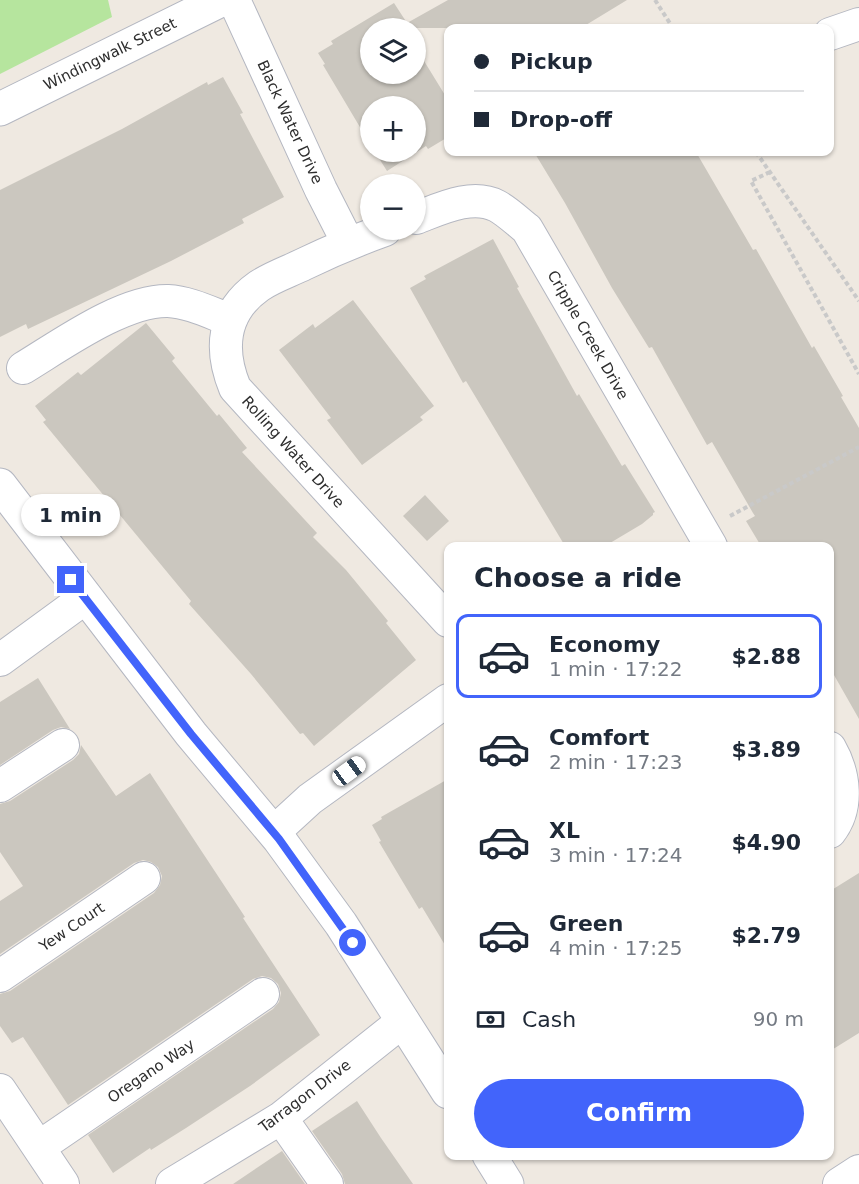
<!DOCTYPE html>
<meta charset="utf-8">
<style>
:root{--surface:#fff;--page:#f2f2f3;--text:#1f2937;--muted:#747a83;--line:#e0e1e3;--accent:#4264fb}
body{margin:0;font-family:"DejaVu Sans",sans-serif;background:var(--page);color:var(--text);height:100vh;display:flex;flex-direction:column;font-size:22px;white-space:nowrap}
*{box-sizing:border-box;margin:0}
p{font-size:20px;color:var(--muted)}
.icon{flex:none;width:33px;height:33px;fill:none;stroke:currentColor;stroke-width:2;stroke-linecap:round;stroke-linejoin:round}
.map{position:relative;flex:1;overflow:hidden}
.panel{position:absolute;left:444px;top:542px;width:390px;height:618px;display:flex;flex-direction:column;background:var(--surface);border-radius:12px;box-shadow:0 2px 4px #0004}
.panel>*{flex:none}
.hud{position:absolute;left:444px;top:24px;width:390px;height:132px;border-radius:12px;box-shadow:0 2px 4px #0004;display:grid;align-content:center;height:132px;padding:0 30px;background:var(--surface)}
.buttons{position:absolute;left:360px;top:18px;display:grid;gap:12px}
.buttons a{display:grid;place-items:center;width:66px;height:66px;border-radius:50%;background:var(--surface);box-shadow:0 2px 4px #0004;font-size:30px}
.end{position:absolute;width:27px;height:27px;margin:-14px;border:8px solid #4264fb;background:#fff;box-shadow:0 0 0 3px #fff}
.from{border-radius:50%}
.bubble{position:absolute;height:42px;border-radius:21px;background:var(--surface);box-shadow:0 2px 4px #0004;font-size:20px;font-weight:600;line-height:42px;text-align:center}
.car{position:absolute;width:18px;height:36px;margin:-18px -9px;border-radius:8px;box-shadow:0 0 4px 2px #0007;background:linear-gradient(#fff 24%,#345 0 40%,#fff 0 76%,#345 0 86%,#fff 0)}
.hud b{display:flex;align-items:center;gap:21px;height:57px;font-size:22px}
.hud b+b{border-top:2px solid var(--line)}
.hud i{width:15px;height:15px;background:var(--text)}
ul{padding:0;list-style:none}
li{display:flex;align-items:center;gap:18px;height:84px;margin:0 12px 9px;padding:0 18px;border:3px solid transparent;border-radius:12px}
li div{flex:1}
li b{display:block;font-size:22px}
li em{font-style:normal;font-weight:600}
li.on{border-color:var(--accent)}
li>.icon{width:54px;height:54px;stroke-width:1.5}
h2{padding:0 30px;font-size:27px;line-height:72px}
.pay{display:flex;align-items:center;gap:15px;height:66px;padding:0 30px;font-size:22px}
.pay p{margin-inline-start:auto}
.primary-button{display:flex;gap:12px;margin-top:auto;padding:12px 30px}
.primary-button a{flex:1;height:69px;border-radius:36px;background:var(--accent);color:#fff;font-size:24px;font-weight:600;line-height:69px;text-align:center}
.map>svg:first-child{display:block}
.green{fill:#b6e59e}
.building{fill:#cbc7bf}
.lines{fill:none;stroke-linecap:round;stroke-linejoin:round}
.street-casing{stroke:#b4b7c1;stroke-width:34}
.secondary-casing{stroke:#b4b7c1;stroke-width:35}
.path{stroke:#c9c9c9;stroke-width:4;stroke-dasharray:4.5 3;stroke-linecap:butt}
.street{stroke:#fff;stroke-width:32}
.secondary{stroke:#fff;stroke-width:33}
.route{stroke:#4264fb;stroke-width:8}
.labels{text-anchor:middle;stroke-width:4.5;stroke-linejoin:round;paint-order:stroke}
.street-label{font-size:15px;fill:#2e2e2e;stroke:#fff}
</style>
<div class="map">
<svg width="859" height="1184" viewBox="0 0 859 1184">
<rect width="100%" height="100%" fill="#efe9e1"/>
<!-- green -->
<path class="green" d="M0,0H108L112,17L0,74Z"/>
<!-- building -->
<path class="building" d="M448,0H627L581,28H370V74H416V36L426,52L421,56L448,100V137L428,149L426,146L387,171L375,152H416V106H370V144L323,65L325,64L318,53L333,44L331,41L394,3L407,23Z
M223,77L243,113L240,114L284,197L242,219L244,223L171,261L28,329L26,324L0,337V190L122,129L207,82L208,85Z
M534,152H696L753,250L756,249L812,348L814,346L843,396L841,397L859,428V719L830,668V546H761L746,521L755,516L753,513L712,442L707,445L652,347L649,348L612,288L565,203Z
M493,239L519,287L517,288L577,396L579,394L622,466L625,464L655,512L653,513V515L642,524L605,546H565L466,381L463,383L410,288L426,279L424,276Z
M353,300L434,406L420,417L423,420L362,465L327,420L331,418L279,350L313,324L315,328Z
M146,323L175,358L172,361L217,416L219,414L247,448L242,452L317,533L313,537L346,570L388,621L386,623L416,660L314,746L303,733L300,734L251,674L189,604L191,601L43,422L46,420L35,406L78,372L81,375Z
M425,495L449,521L427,541L403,516Z
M38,678L70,729L61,727L53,730L0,765V702Z
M81,745L116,796L150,773L245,917L243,918L320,1035L250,1086L186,1128L151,1150L150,1148L113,1173L88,1135L273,1009L279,1002L281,993L278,984L271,978L262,976L253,979L68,1105L23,1037L12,1043L0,1026V994L10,991L154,893L160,885L162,876L158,867L151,862L143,860L134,863L0,954V901L23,886L0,852V804L10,801L73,760L79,754Z
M448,779V950L422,907L419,909L379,842L381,841L372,825L382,819L381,817Z
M859,873V1033L830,1051V891Z
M357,1101L381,1138L413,1184H345L342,1174L312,1131Z
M282,1151L305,1184H233Z"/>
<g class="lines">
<defs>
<path id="street" d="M234,0L321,190L348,243
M830,34L859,24
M416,218C440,209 472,193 497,206C508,212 518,222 527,229L711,546
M385,230C357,240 331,251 304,264C290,271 272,277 259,286C222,312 219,349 235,388L448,621
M23,368C61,345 123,300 168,301C189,302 211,313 230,320
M0,660L85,598
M830,748C845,774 849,808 830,832
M0,786L63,745
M274,832L310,799L448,700
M0,976L144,878
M0,1090L63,1184
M281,1118L327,1184
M39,1147L263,994
M172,1184L281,1118L403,1021
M839,1184L859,1171"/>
<path id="secondary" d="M0,109L221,0
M0,485L191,734L279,839L341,924L448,1092
M489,1155L507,1184"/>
</defs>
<!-- street casing -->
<use href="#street" class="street-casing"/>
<!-- secondary casing -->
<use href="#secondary" class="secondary-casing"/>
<!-- path -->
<path class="path" d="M655,0L673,28
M756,152L859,301
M770,172L751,181L859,374
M730,516L859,447"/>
<!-- street -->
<use href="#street" class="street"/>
<!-- secondary -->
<use href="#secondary" class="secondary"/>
</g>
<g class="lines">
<!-- route -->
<path class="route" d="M71,580L191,734L279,839L353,943"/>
</g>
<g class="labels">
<!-- street labels -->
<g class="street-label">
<text transform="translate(110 54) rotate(-26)" y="5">Windingwalk Street</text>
<text transform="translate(290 122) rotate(65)" y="5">Black Water Drive</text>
<text transform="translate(588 335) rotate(60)" y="5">Cripple Creek Drive</text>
<text transform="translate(293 452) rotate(48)" y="5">Rolling Water Drive</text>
<text transform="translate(72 927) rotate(-34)" y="5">Yew Court</text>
<text transform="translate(151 1071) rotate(-34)" y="5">Oregano Way</text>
<text transform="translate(305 1096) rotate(-37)" y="5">Tarragon Drive</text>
</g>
</g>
</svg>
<div class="buttons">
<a><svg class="icon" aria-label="layers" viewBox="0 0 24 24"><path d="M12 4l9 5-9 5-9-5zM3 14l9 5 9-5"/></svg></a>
<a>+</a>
<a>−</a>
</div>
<i class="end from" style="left:353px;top:943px"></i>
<i class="end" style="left:71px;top:580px"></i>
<div class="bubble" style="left:21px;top:494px;width:99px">1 min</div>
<i class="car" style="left:349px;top:771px;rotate:54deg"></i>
<div class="hud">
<b><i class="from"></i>Pickup</b>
<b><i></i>Drop-off</b>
</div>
<section class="panel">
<h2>Choose a ride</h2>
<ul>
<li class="on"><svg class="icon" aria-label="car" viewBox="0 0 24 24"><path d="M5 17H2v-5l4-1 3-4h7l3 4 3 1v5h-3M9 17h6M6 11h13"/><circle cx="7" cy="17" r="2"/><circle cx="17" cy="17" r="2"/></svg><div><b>Economy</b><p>1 min · 17:22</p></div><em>$2.88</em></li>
<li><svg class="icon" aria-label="car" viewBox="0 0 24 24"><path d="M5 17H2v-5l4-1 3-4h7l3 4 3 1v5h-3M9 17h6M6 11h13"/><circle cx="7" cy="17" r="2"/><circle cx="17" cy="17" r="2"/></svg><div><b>Comfort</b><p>2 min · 17:23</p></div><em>$3.89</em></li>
<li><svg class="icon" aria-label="car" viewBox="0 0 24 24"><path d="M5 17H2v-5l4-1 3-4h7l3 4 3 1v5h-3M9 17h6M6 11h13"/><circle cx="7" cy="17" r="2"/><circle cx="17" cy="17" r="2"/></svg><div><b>XL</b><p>3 min · 17:24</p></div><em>$4.90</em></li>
<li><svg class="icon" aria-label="car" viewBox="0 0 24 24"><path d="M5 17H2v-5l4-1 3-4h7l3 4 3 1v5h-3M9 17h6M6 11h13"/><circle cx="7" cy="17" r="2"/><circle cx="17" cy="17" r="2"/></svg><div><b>Green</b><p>4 min · 17:25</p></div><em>$2.79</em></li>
</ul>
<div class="pay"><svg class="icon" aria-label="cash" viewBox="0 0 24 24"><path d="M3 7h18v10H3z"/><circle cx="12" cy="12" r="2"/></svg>Cash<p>90 m</p></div>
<div class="primary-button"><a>Confirm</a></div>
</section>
</div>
